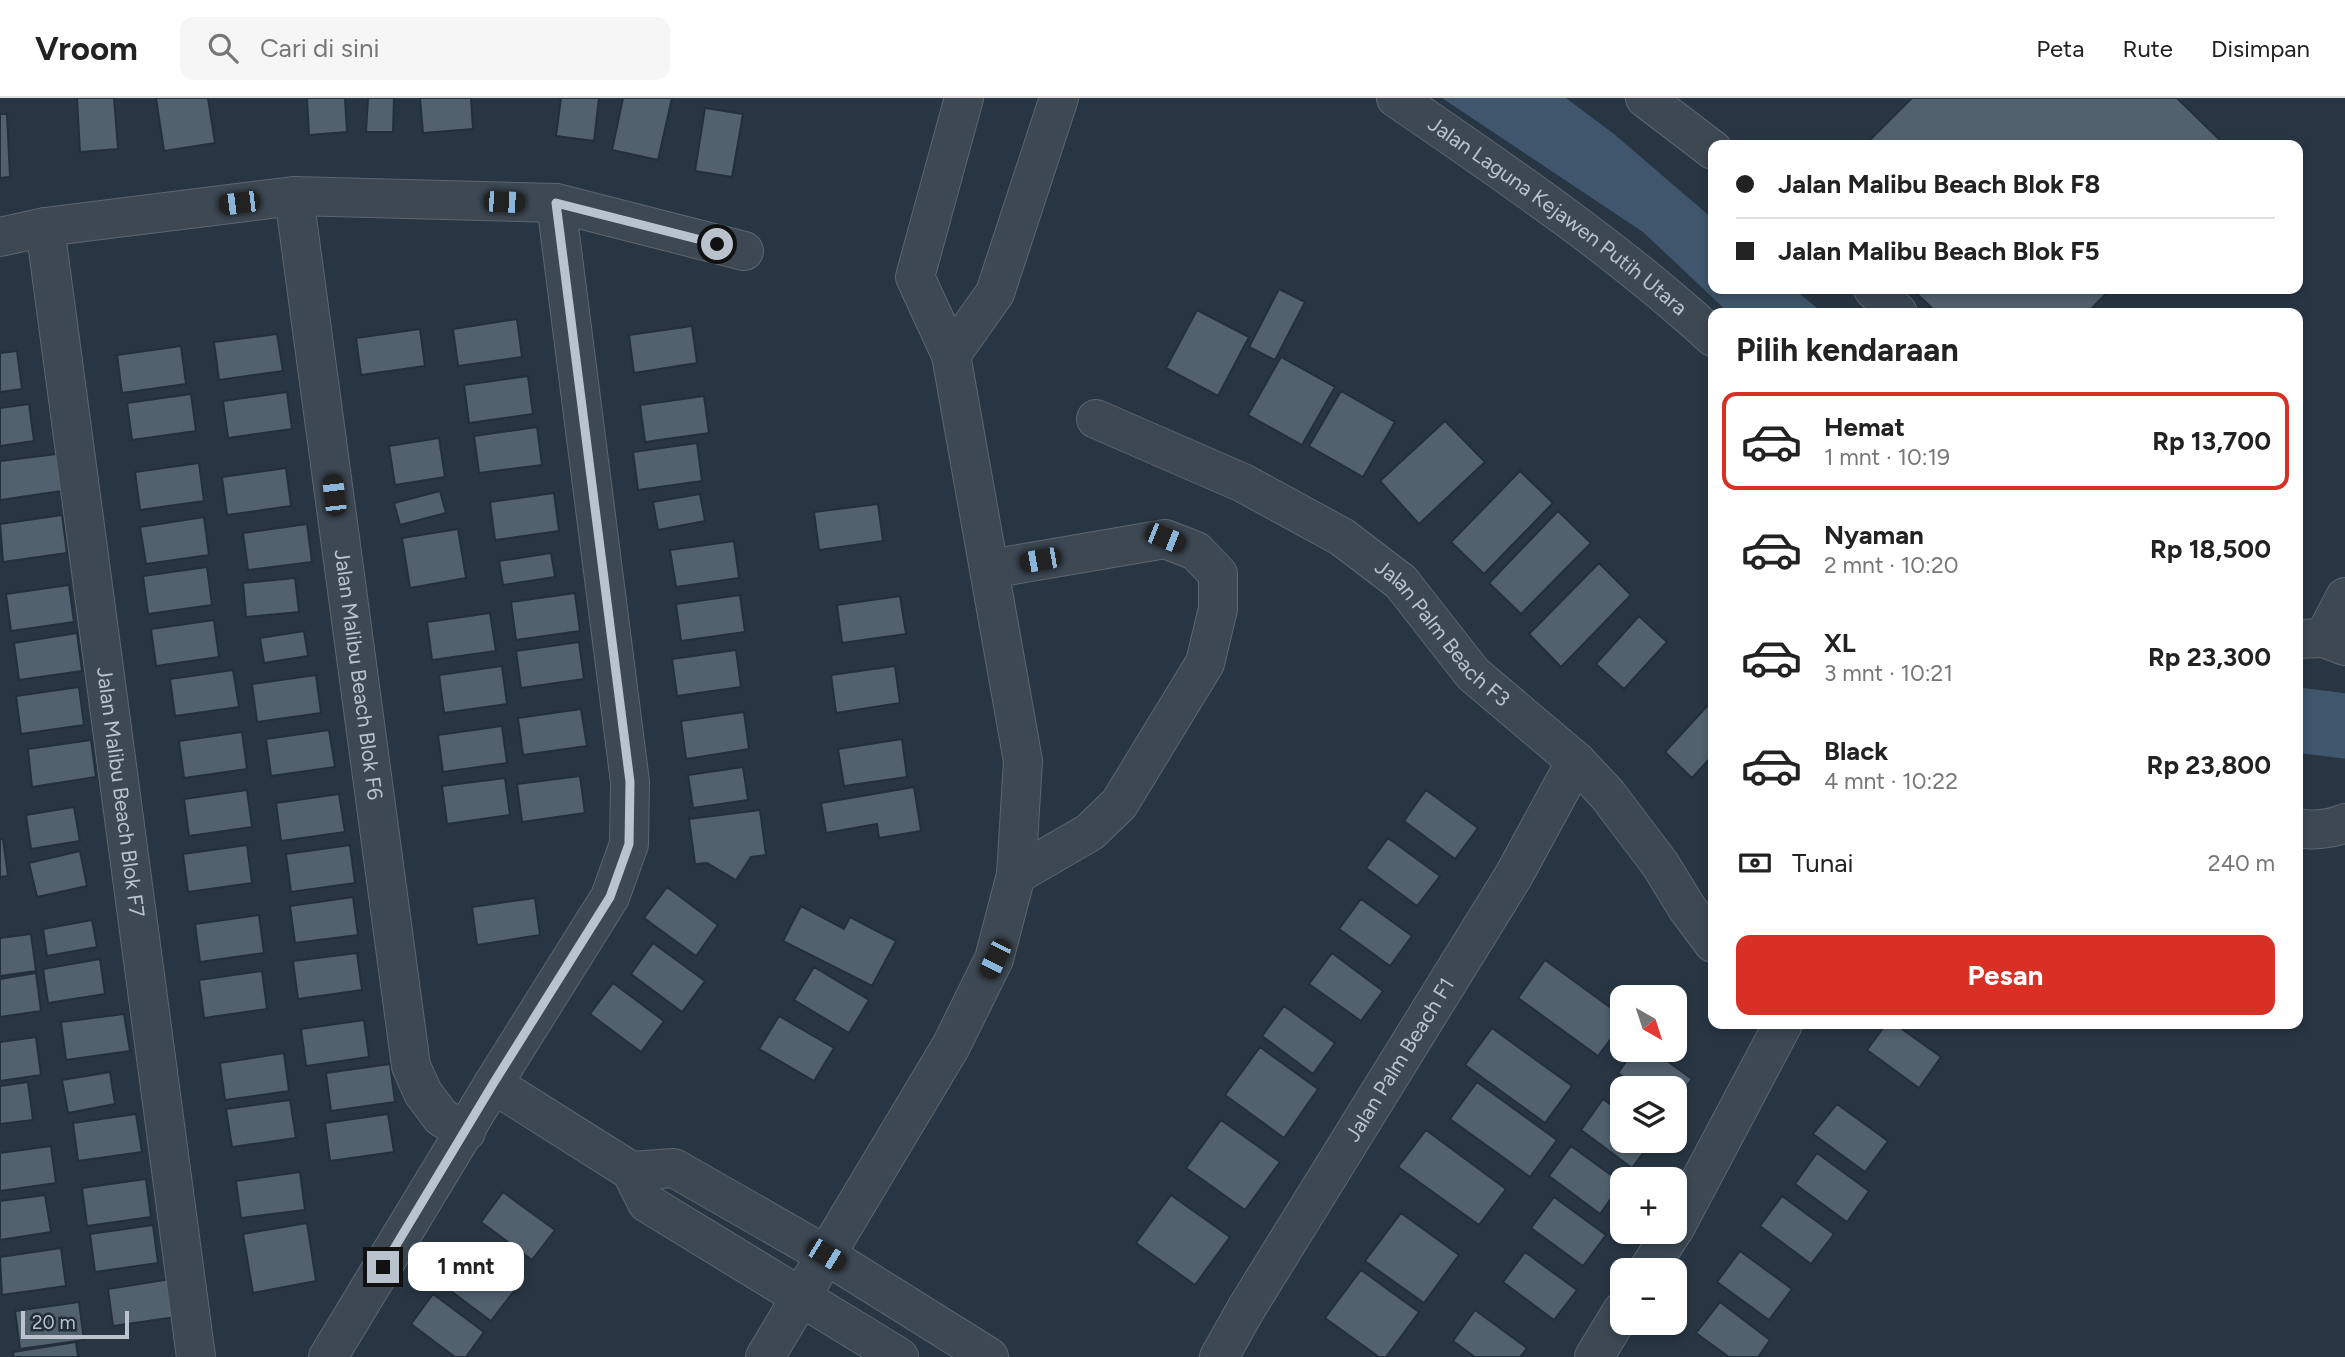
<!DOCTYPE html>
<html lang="id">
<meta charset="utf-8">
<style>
:root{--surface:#fff;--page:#f6f6f6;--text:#222;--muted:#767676;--line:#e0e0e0;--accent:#d93025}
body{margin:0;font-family:Figtree,sans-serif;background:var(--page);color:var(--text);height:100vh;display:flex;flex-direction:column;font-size:26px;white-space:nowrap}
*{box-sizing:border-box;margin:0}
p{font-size:23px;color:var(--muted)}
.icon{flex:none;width:38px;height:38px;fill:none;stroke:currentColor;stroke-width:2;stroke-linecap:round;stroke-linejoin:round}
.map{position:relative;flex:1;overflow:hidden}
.drawer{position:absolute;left:1708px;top:210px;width:595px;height:721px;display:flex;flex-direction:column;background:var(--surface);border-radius:14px;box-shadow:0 4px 10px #0003}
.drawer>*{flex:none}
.top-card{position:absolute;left:1708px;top:42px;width:595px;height:154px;border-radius:14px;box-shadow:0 4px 10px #0003;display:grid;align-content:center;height:154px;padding:0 28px;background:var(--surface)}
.needle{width:46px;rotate:141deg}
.controls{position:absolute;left:1610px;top:887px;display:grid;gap:14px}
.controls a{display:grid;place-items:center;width:77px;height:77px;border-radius:14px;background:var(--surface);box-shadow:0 4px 10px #0003;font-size:35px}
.scale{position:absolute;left:21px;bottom:18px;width:108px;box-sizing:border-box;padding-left:7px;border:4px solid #bac3cd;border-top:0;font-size:19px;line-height:24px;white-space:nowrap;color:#bac3cd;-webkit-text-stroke:5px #212d39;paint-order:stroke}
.end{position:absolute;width:32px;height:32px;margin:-16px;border:9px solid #bac3cd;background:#111;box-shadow:0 0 0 4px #111}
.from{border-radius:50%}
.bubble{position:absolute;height:49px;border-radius:14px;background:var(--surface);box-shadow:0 4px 10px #0003;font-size:23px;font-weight:700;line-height:49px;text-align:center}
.car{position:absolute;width:21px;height:42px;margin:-21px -10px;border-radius:9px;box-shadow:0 0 5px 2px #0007;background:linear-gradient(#222 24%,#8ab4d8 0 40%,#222 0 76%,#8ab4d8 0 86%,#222 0)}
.top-card b{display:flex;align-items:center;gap:24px;height:66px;font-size:26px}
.top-card b+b{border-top:2px solid var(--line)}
.top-card i{width:18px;height:18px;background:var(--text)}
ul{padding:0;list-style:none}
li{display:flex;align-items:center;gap:21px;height:98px;margin:0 14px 10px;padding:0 14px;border:4px solid transparent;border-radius:14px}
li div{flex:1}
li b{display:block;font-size:26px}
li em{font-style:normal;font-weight:700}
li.on{border-color:var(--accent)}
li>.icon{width:63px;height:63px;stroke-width:1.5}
h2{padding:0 28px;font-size:32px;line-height:84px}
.pay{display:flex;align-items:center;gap:18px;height:77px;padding:0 28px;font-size:26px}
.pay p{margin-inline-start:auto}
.action{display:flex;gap:14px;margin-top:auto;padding:14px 28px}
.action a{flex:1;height:80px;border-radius:14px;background:var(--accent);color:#fff;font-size:28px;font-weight:700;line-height:80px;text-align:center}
header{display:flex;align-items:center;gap:42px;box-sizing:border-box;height:98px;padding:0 35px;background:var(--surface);border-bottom:2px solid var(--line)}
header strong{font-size:33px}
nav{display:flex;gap:38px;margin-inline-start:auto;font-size:24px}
.search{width:490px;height:63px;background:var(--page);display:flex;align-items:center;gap:18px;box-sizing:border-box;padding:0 24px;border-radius:14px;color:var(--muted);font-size:26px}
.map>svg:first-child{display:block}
.water{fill:#3f566c}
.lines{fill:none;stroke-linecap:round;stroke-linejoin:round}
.river{stroke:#3f566c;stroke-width:65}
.building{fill:#51616e;stroke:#232f3b;stroke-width:2}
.minor-casing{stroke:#5b6671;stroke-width:40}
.minor{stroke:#3d4853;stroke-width:38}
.route{stroke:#bac3cd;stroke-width:9}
.labels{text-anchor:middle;stroke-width:7;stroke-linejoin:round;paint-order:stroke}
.street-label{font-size:21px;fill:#bac3cd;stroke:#212d39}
</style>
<header>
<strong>Vroom</strong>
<div class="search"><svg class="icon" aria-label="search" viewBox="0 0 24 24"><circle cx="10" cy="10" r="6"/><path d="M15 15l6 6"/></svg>Cari di sini</div>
<nav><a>Peta</a><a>Rute</a><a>Disimpan</a></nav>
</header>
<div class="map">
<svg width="2345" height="1259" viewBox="0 0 2345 1259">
<rect width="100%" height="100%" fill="#283644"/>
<!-- water -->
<path class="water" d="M1442,0H1566L1614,36L1713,121V191H1794L1823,215H1729L1643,134Z"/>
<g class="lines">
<!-- river -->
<path class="river" d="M2298,622L2345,628"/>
</g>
<!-- building -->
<path class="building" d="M77,0H114L118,51L80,54Z
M156,0H208L215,45L164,53Z
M307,0H345L347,34L309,37Z
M368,0H394L393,34H366Z
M420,0H471L473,31L423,35Z
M561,0H599L594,43L556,38Z
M623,0H672L658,62L612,52Z
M1912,0H2177L2225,47H1865Z
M705,10L743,16L732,79L695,73Z
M0,16H7L10,79L0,80Z
M1279,191L1305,204L1275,262L1249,249Z
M1912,191H2111L2087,215H1937Z
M1197,212L1249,239L1218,298L1166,270Z
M517,221L522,259L458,268L453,231Z
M692,228L697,265L634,275L629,237Z
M420,231L425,268L361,277L356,240Z
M277,236L283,273L219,282L214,244Z
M181,248L186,286L122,295L117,257Z
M17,253L22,291L0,294V255Z
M1281,259L1335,289L1302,347L1248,317Z
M528,278L533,316L469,325L464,287Z
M1341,293L1395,324L1363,379L1309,348Z
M287,294L292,331L228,340L223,303Z
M191,296L196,333L132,342L127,305Z
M704,298L709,335L645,344L640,307Z
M29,306L34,343L0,348V310Z
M1445,323L1485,364L1419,426L1380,383Z
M537,329L542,367L479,375L474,338Z
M439,340L445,379L395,387L389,348Z
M697,345L702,383L638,392L633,354Z
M57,356L62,393L0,402V363Z
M199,365L204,403L140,412L135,374Z
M286,370L291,408L227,417L222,379Z
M1520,373L1553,405L1484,476L1451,444Z
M440,393L446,415L400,427L394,405Z
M554,395L559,433L495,442L490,404Z
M700,396L705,423L658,432L653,404Z
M878,406L883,443L819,452L814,414Z
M1558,413L1591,445L1521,516L1489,485Z
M62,417L67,455L3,464L0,426Z
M204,419L209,457L146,466L140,429Z
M307,426L312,464L248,472L243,435Z
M458,431L466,480L410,490L402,440Z
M734,443L739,480L676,489L670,452Z
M551,455L555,479L503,487L499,463Z
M1599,465L1631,497L1561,569L1529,536Z
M207,469L212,507L148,516L143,478Z
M295,480L299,514L246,519L243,485Z
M69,487L74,524L11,533L6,496Z
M575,495L580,533L516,542L511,504Z
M740,497L745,534L681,543L676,506Z
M900,498L906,536L842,545L837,507Z
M490,515L496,553L432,562L427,524Z
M1639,518L1667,544L1624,591L1596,566Z
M214,522L219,559L156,568L151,531Z
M304,533L308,558L264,565L260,540Z
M77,535L82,573L19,582L14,545Z
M579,544L584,581L521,590L516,553Z
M736,552L741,589L677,598L672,561Z
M502,568L507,606L444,615L439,577Z
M895,568L900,605L836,615L831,577Z
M233,572L239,609L175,618L170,581Z
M316,577L321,615L257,624L252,586Z
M79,589L84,627L21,636L16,598Z
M1708,607L1713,612V657L1692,680L1665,654Z
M581,611L587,648L523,657L518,620Z
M744,614L749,651L686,661L681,623Z
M502,628L507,665L443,674L438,637Z
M329,632L335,669L271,678L266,641Z
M242,634L247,671L184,680L179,643Z
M902,641L907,679L844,688L838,651Z
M91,642L96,679L32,689L28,651Z
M743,669L748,702L693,710L688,677Z
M580,678L585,715L522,724L517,686Z
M505,680L510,717L447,726L442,688Z
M914,689L921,733L879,740L877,726L826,735L821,705Z
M247,692L252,729L189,738L184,701Z
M1426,692L1478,730L1455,761L1404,723Z
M339,696L345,734L281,743L276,705Z
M74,709L80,743L31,751L26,717Z
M760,712L766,757L751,759L736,782L707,765L695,766L689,721Z
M1388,740L1440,778L1417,808L1366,770Z
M0,741H3L8,778L0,779Z
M247,747L252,785L188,794L183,756Z
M350,747L355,785L291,794L286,756Z
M80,753L87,788L37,799L29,765Z
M667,789L718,827L696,858L644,820Z
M353,799L358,837L295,845L290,808Z
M535,800L540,837L477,847L472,809Z
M1361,801L1412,838L1390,868L1339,831Z
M801,808L844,831L850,819L896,843L872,888L783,843Z
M259,817L264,855L200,864L195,826Z
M92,822L97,849L47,858L43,831Z
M31,836L36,873L0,878V840Z
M653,845L705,883L682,914L631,876Z
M357,855L362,892L298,901L293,863Z
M1332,855L1383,893L1361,923L1309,886Z
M100,861L105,896L48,905L43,871Z
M1545,862L1622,918V926L1598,958L1518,900Z
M814,869L869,902L849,935L794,902Z
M262,873L267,911L204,920L199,882Z
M36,875L41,913L0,919V881Z
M613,885L664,923L641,954L590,916Z
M1284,908L1335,945L1313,976L1262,938Z
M124,916L130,953L66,962L61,924Z
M779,918L834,950L814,983L759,951Z
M364,922L369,959L306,968L301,931Z
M1886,926H1895L1941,959L1919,990L1867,952Z
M1492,930L1572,988L1545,1025L1465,967Z
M36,939L41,977L0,983V944Z
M1260,949L1318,991L1284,1040L1225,997Z
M1634,952H1652L1692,981L1675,1004V990H1639L1618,975Z
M284,955L289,993L225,1002L220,965Z
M390,966L395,1004L331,1013L326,975Z
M110,974L115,1006L68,1015L62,982Z
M28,984L33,1022L0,1026V988Z
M1477,984L1557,1042L1530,1079L1450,1021Z
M1603,1001L1622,1015V1043H1652L1632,1070L1581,1032Z
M290,1002L296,1040L232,1049L226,1011Z
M1837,1006L1888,1043L1865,1074L1813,1036Z
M136,1016L142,1054L78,1063L73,1025Z
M388,1016L394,1054L330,1063L325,1025Z
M1221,1022L1280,1064L1245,1112L1186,1070Z
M1426,1032L1506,1091L1479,1127L1398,1069Z
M51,1048L56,1085L0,1093V1055Z
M1571,1048L1622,1085L1600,1116L1549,1078Z
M1817,1055L1869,1093L1847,1124L1795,1086Z
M300,1074L305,1112L241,1120L236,1083Z
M146,1081L151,1119L87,1128L82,1090Z
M503,1094L555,1132L532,1162L481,1124Z
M45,1097L51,1134L0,1142V1103Z
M1171,1097L1230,1139L1195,1187L1136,1145Z
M1782,1098L1834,1136L1811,1166L1760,1128Z
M1554,1099L1606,1137L1583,1168L1531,1130Z
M1401,1115L1459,1157L1424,1205L1365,1163Z
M307,1125L316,1183L253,1195L243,1136Z
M153,1127L158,1165L95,1174L90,1136Z
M61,1150L66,1188L2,1197L0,1159Z
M1740,1153L1792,1191L1769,1222L1717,1184Z
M1525,1154L1577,1192L1554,1222L1503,1184Z
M462,1155L514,1193L491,1223L440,1185Z
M1361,1172L1419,1214L1386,1259H1379L1325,1220Z
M171,1181L176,1219L113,1228L108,1191Z
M433,1196L484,1234L466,1259H455L411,1226Z
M79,1204L84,1242L20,1251L15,1213Z
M1720,1204L1770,1242L1758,1259H1729L1696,1235Z
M1475,1212L1527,1250L1520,1259H1475L1453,1243Z
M76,1244L78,1259H14L13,1254Z"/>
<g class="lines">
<defs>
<g id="minor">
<path d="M964,0L915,179L951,257L995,195L1059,0"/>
<path id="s1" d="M1396,0C1505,75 1616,150 1713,239"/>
<path d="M1645,0L1713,52"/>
<path id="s2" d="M294,98L411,968L423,995L441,1019L466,1034"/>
<path id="s3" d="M45,129L196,1259"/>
<path d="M0,139L45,129L294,98L556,105L744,153"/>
<path d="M1873,191L1898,215"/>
<path id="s4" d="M1096,321L1243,385L1342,439L1401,484L1473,576L1576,663L1607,696L1660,766L1687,810L1713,845"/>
<path d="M990,471L1165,441L1196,453L1218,476V511L1205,565L1119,706L1090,734L1016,777"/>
<path d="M2324,540L2345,499"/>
<path d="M2298,541L2324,540L2345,548"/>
<path d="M2298,730C2311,733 2333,731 2345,725"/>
<path d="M493,986L631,1073L647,1105L899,1259"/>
<path d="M631,1073L674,1070L826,1157L989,1259"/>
<path d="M1675,1130L1783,926"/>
<path d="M1648,1172L1672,1134"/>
<path d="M328,1259L493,986L610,799L629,746L630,684L556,105"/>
<path d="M765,1259L951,948L994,861L1016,777L1023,663L951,257"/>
<path id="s5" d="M1219,1259L1246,1211L1514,777L1576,663"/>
<path d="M1594,1259L1622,1213"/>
</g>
</defs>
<!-- minor casing -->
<use href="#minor" class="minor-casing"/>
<!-- minor -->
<use href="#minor" class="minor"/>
</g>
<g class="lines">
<!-- route -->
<path class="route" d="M383,1169L493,986L610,799L629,746L630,684L556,105L717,146"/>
</g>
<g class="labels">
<!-- street labels -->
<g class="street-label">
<text dy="7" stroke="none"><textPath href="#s1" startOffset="200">Jalan Laguna Kejawen Putih Utara</textPath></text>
<text dy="7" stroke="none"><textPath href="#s4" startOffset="413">Jalan Palm Beach F3</textPath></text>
<text dy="7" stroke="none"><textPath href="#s2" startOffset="483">Jalan Malibu Beach Blok F6</textPath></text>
<text dy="7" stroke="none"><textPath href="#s3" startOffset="570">Jalan Malibu Beach Blok F7</textPath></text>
<text dy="7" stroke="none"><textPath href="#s5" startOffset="348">Jalan Palm Beach F1</textPath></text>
</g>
</g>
</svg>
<div class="controls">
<a><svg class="needle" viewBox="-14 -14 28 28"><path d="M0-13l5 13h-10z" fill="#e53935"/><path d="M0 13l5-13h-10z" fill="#767676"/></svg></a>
<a><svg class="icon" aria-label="layers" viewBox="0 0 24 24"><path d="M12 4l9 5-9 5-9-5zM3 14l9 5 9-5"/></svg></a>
<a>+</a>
<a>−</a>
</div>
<div class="scale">20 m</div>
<i class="end from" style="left:717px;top:146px"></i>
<i class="end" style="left:383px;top:1169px"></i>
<div class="bubble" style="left:408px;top:1144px;width:116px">1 mnt</div>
<i class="car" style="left:504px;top:104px;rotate:92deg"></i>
<i class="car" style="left:239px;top:105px;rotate:263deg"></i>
<i class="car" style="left:334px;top:397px;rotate:353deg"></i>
<i class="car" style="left:1165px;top:440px;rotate:112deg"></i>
<i class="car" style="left:1040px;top:462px;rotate:260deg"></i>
<i class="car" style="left:995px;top:861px;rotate:206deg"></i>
<i class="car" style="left:826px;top:1157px;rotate:122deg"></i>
<div class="top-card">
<b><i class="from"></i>Jalan Malibu Beach Blok F8</b>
<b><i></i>Jalan Malibu Beach Blok F5</b>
</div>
<section class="drawer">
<h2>Pilih kendaraan</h2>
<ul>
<li class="on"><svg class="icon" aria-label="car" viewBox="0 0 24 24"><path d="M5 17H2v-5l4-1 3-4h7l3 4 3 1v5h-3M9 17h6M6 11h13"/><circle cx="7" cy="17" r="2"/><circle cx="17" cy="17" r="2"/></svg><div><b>Hemat</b><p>1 mnt · 10:19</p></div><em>Rp 13,700</em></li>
<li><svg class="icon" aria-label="car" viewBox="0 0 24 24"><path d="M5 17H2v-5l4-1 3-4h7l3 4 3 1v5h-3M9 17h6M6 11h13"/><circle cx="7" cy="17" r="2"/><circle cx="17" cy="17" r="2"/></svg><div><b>Nyaman</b><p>2 mnt · 10:20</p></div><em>Rp 18,500</em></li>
<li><svg class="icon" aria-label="car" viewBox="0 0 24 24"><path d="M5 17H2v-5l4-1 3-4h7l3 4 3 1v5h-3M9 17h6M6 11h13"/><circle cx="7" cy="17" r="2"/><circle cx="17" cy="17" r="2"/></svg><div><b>XL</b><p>3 mnt · 10:21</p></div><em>Rp 23,300</em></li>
<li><svg class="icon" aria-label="car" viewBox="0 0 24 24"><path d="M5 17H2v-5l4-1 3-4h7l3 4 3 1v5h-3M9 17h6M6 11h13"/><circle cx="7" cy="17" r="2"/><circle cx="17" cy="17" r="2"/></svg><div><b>Black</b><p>4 mnt · 10:22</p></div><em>Rp 23,800</em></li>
</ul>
<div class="pay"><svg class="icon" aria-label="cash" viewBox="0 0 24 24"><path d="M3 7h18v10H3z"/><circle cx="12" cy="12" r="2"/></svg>Tunai<p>240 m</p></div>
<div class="action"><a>Pesan</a></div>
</section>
</div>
